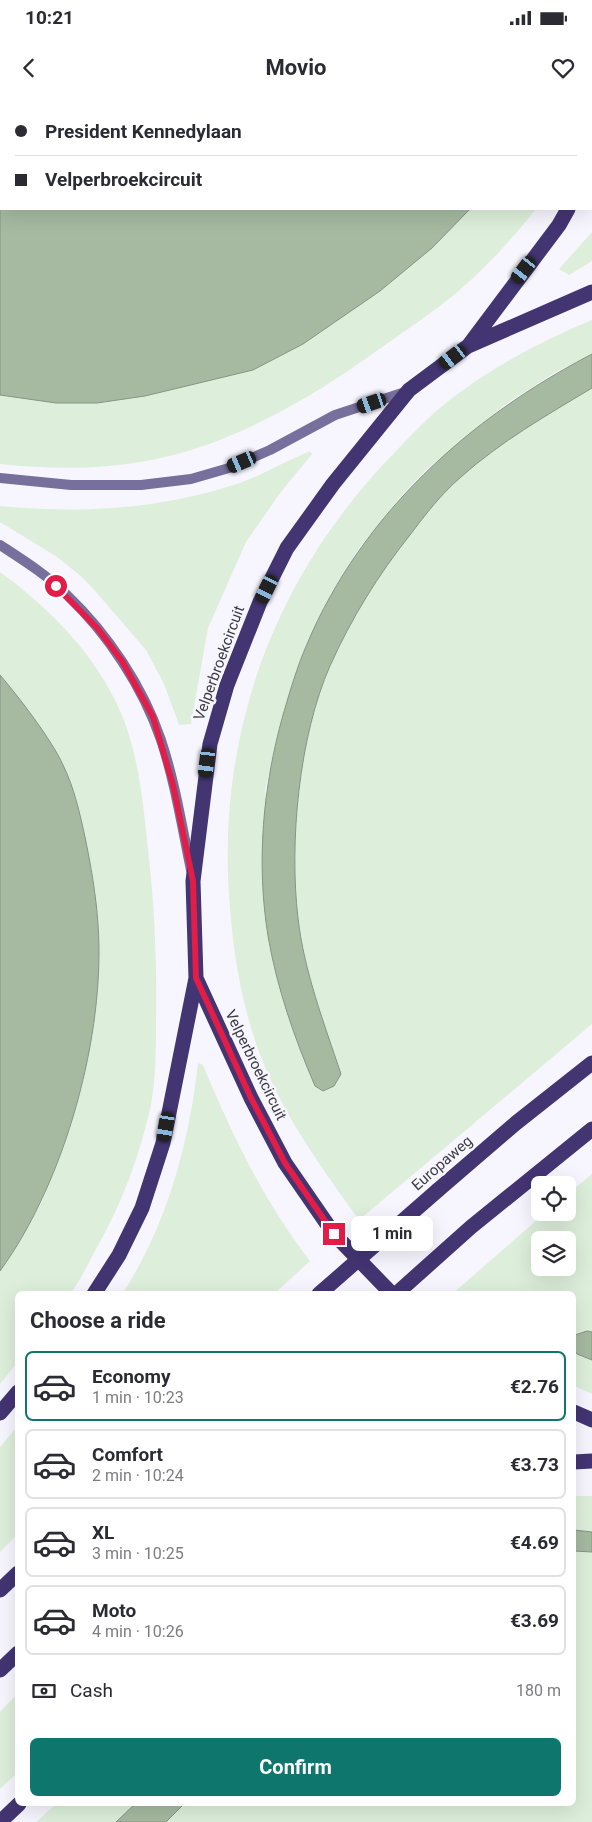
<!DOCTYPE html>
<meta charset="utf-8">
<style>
:root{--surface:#fff;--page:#f2f2f3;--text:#2b2b33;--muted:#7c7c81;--line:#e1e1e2;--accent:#0f766e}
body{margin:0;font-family:Roboto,sans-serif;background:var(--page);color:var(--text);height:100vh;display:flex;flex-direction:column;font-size:19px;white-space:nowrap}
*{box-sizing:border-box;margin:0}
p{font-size:16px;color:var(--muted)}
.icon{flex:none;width:28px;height:28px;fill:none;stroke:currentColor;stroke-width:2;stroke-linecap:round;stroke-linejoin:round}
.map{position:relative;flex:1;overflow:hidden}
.sheet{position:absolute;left:15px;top:1191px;width:561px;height:515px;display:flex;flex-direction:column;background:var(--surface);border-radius:8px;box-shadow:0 5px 20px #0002}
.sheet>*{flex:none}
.top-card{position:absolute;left:0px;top:0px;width:592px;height:110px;box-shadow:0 5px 20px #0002;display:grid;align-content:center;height:110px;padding:0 15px;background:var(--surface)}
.fabs{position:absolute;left:531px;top:1076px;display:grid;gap:10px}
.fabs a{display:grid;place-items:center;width:45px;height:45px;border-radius:8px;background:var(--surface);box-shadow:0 5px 20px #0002;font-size:25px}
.end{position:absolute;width:22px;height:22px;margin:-11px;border:6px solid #e11d48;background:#fff;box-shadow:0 0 0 2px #fff}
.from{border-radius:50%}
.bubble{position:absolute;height:35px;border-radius:8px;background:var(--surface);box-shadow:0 5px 20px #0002;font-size:16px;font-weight:700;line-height:35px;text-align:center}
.car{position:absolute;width:15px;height:30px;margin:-15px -8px;border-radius:6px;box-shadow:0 0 4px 1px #0007;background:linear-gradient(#222 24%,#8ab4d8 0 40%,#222 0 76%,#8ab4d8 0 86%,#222 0)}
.top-card b{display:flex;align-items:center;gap:18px;height:48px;font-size:19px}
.top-card b+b{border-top:1px solid var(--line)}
.top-card i{width:12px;height:12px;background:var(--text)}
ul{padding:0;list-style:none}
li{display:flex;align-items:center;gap:15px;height:70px;margin:0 10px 8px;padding:0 5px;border:2px solid var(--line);border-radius:8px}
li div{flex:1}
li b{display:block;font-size:19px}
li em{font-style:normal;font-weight:700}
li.active{border-color:var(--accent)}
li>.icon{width:45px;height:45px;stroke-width:1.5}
h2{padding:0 15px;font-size:22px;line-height:60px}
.pay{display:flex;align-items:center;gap:12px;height:55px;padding:0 15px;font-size:19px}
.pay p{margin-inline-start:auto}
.button{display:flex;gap:10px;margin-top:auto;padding:10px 15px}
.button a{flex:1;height:58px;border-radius:8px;background:var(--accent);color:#fff;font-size:20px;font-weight:700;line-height:58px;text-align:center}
.status{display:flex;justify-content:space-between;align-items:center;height:35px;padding:0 25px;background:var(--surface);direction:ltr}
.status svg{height:14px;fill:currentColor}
header{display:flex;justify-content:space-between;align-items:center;height:65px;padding:0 15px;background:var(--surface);font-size:22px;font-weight:700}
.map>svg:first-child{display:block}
.green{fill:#ddefda;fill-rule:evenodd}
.water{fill:#a5baa1;stroke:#869484}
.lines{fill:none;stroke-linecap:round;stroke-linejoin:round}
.secondary{stroke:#776f9c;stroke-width:10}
.highway{stroke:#433472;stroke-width:15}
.highway-bridge{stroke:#433472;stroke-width:15}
.route{stroke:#e11d48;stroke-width:6}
.labels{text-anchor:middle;stroke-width:5;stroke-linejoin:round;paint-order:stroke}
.street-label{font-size:15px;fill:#3c3b42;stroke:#f7f6fe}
</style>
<div class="status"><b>10:21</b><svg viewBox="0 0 49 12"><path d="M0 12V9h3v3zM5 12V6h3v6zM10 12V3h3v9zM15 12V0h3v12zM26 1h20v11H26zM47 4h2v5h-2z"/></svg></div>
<header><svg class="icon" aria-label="back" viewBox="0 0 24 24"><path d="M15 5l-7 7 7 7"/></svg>Movio<svg class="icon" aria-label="heart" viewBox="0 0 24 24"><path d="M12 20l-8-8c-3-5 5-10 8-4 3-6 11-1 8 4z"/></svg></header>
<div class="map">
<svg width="592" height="1722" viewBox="0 0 592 1722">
<rect width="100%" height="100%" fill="#f7f6fe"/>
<!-- green -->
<path class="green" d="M470,109H536C512,139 485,169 455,194C433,212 409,228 385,245C319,293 245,338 165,357C110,370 56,370 0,364V295L56,303H97L145,296L253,270L303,244L379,191Z
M592,132V161L569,175L559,169Z
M592,220V254L556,272L506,304L427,369L402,395L360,447L331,493L306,545L277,636L265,691L292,927L315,986L341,974C324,923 304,871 298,818C289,743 299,635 330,566C351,519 378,475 410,435C425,415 442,393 461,377C500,342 547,315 592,288V924L359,1120C324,1071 288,1022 265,967C244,917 234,861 230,808C215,635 274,476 395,352C415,331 435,310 459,293C499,263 546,239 592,220Z
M310,351L312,354L281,392L246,442L208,528L191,624L179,625L164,584L146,550L96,492L82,477L57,457L0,422V406C81,414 160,409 237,384C262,375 286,361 310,351Z
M0,472C51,509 97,556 122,615C140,660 144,711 149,759C155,813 157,867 156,922C156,949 156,977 151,1005C140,1055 122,1104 96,1149C88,1164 81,1180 70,1194H18L17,1263L0,1284V1171L42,1102L70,1028L83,983L98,876V824L91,766L35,622L0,575Z
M198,963L203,965C232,1035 264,1101 310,1161L274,1194H122C167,1126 189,1043 198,963Z
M592,1074V1232L587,1231L576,1235L574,1239V1194H452L545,1113L568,1112V1094ZM540,1140H568V1168H540Z
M574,1250L577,1254L592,1260V1294L574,1286Z
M17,1327V1435L0,1452V1347Z
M574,1396H592V1432L574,1430Z
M574,1451L592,1452V1722H166L184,1704H574Z
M17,1594V1673L0,1689V1612Z
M56,1704H135L116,1722H36Z"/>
<!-- water -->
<path class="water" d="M0,0H538L1,1V109H470L432,148L380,191L303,244L253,270L145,296L97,303H56L0,295Z
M592,254V288C547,315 500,342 461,377C442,393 425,415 410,435C378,475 351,519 330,566C299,636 289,743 298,818C304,871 324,923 341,974L334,986L323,991L315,986C294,937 277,888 268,836C256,762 263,686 283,615C290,591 297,567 307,544C362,414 469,318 592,254Z
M0,575C18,596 52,640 63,665C74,687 80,714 85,737C91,766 96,795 98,824C106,934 65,1082 0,1171Z
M587,1231L592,1232V1260L577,1254L574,1250L575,1235Z
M574,1430L592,1432V1452L574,1451Z
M135,1704H184L166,1722H116Z"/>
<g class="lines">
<!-- secondary -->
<path class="secondary" d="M0,378L71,385H141L191,379L229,368L270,350L335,315L408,291
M0,445C23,460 47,475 67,495C108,534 143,587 161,640C175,682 182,727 191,770"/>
<!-- highway -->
<path class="highway" d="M591,70L592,68
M469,245L559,125L568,109
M438,1090L516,1023L592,963
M94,1194L119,1155L142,1108L163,1043L196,878
M392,1194L334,1134L285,1063L251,998L196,878L193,781L210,644L227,585L260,502L287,448L333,384L409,290L468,246L592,192
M396,1194L471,1127L592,1029
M574,1312L592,1320
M0,1313L18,1292
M574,1362L592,1361
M0,1490L18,1473
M0,1570L18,1553
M0,1722L19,1704"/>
<!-- highway-bridge -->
<path class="highway-bridge" d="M319,1194L438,1090"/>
</g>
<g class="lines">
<!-- route -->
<path class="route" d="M56,486L98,529L122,561L153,617L173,685L193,781L196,878L251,998L285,1063L334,1134"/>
</g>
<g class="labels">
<!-- street labels -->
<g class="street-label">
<text transform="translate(219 563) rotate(-70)" y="5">Velperbroekcircuit</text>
<text transform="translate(256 965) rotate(64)" y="5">Velperbroekcircuit</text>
<text transform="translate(442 1063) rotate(-41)" y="5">Europaweg</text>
</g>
</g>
</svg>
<div class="fabs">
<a><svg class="icon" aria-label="locate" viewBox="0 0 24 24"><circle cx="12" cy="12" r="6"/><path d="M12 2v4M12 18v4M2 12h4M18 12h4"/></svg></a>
<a><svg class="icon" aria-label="layers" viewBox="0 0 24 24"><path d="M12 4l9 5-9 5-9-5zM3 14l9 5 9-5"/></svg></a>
</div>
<i class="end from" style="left:56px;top:486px"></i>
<i class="end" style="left:334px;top:1134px"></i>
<div class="bubble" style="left:351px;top:1116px;width:82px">1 min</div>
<i class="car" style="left:524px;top:170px;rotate:217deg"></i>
<i class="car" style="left:453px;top:257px;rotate:233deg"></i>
<i class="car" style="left:372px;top:303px;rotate:251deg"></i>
<i class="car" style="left:242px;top:362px;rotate:247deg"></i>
<i class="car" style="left:267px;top:489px;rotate:206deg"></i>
<i class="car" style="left:207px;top:663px;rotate:187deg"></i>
<i class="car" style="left:166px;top:1027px;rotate:190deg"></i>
<div class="top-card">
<b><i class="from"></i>President Kennedylaan</b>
<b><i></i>Velperbroekcircuit</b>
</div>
<section class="sheet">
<h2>Choose a ride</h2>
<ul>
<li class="active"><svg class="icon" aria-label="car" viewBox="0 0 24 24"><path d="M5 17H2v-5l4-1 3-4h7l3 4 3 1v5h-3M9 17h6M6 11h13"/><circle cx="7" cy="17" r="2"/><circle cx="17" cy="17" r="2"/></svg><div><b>Economy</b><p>1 min · 10:23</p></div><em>€2.76</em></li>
<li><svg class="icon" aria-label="car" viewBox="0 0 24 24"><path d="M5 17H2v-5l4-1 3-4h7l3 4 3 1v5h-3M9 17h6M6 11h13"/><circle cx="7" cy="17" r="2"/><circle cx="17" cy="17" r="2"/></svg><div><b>Comfort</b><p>2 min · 10:24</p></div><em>€3.73</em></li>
<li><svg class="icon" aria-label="car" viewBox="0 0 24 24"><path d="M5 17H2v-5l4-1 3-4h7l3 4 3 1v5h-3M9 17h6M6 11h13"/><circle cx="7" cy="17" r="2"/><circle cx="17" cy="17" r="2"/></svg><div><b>XL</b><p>3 min · 10:25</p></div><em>€4.69</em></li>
<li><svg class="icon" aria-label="car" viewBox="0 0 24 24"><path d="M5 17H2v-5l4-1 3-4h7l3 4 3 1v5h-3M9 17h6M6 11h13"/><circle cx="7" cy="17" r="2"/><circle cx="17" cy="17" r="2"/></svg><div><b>Moto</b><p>4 min · 10:26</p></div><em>€3.69</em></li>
</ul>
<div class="pay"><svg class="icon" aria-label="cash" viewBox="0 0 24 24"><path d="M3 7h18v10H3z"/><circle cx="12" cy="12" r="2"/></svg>Cash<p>180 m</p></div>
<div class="button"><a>Confirm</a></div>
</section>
</div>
